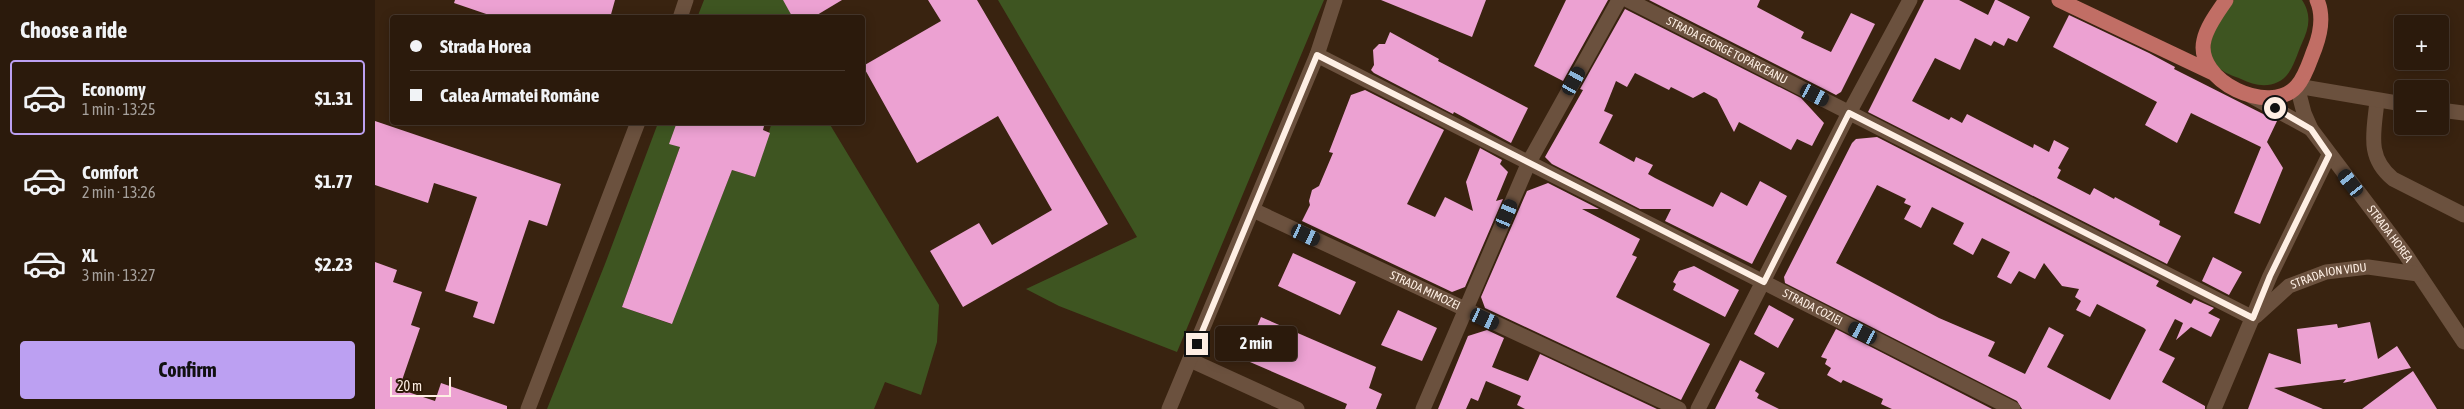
<!DOCTYPE html>
<meta charset="utf-8">
<style>
:root{--surface:#2b1a0c;--page:#37271a;--text:#f1f3f6;--muted:#a6a19d;--line:#47382d;--accent:#bca0f2}
body{margin:0;font-family:"Asap Condensed",sans-serif;background:var(--page);color:var(--text);height:100vh;display:flex;flex-direction:column;font-size:19px;white-space:nowrap}
*{box-sizing:border-box;margin:0}
p{font-size:16px;color:var(--muted)}
.icon{flex:none;width:28px;height:28px;fill:none;stroke:currentColor;stroke-width:2;stroke-linecap:round;stroke-linejoin:round}
.map{position:relative;flex:1;overflow:hidden}
.details{display:flex;flex-direction:column;background:var(--surface);width:375px}
.details>*{flex:none}
.hud{position:absolute;left:15px;top:15px;width:475px;height:110px;border-radius:5px;box-shadow:0 2px 12px #0003,0 0 0 1px var(--line);display:grid;align-content:center;height:110px;padding:0 20px;background:var(--surface)}
.buttons{position:absolute;left:2019px;top:15px;display:grid;gap:10px}
.buttons a{display:grid;place-items:center;width:55px;height:55px;border-radius:5px;background:var(--surface);box-shadow:0 2px 12px #0003,0 0 0 1px var(--line);font-size:25px}
.scale{position:absolute;left:15px;bottom:12px;width:61px;box-sizing:border-box;padding-left:5px;border:2px solid #feefe4;border-top:0;font-size:14px;line-height:18px;white-space:nowrap;color:#feefe4;-webkit-text-stroke:4px #2e1907;paint-order:stroke}
.end{position:absolute;width:22px;height:22px;margin:-11px;border:6px solid #feefe4;background:#111;box-shadow:0 0 0 2px #111}
.from{border-radius:50%}
.bubble{position:absolute;height:35px;border-radius:5px;background:var(--surface);box-shadow:0 2px 12px #0003,0 0 0 1px var(--line);font-size:16px;font-weight:700;line-height:35px;text-align:center}
.car{position:absolute;width:15px;height:30px;margin:-15px -8px;border-radius:6px;box-shadow:0 0 4px 1px #0007;background:linear-gradient(#222 24%,#8ab4d8 0 40%,#222 0 76%,#8ab4d8 0 86%,#222 0)}
.hud b{display:flex;align-items:center;gap:18px;height:48px;font-size:19px}
.hud b+b{border-top:1px solid var(--line)}
.hud i{width:12px;height:12px;background:var(--text)}
ul{padding:0;list-style:none}
li{display:flex;align-items:center;gap:15px;height:75px;margin:0 10px 8px;padding:0 10px;border:2px solid transparent;border-radius:5px}
li div{flex:1}
li b{display:block;font-size:19px}
li em{font-style:normal;font-weight:700}
li.on{border-color:var(--accent)}
li>.icon{width:45px;height:45px;stroke-width:1.5}
h2{padding:0 20px;font-size:22px;line-height:60px}
.cta{display:flex;gap:10px;margin-top:auto;padding:10px 20px}
.cta a{flex:1;height:58px;border-radius:5px;background:var(--accent);color:#111;font-size:20px;font-weight:700;line-height:58px;text-align:center}
main{display:flex;flex:1;min-height:0}
.map>svg:first-child{display:block}
.green{fill:#3e5521}
.building{fill:#eca1d2;fill-rule:evenodd}
.lines{fill:none;stroke-linecap:round;stroke-linejoin:round}
.minor{stroke:#6b513e;stroke-width:15}
.major{stroke:#c16e65;stroke-width:15}
.route{stroke:#feefe4;stroke-width:6}
.labels{text-anchor:middle;stroke-width:5;stroke-linejoin:round;paint-order:stroke}
.street-label{font-size:12px;fill:#feefe4;stroke:#2e1907}
</style>
<main>
<section class="details">
<h2>Choose a ride</h2>
<ul>
<li class="on"><svg class="icon" aria-label="car" viewBox="0 0 24 24"><path d="M5 17H2v-5l4-1 3-4h7l3 4 3 1v5h-3M9 17h6M6 11h13"/><circle cx="7" cy="17" r="2"/><circle cx="17" cy="17" r="2"/></svg><div><b>Economy</b><p>1 min · 13:25</p></div><em>$1.31</em></li>
<li><svg class="icon" aria-label="car" viewBox="0 0 24 24"><path d="M5 17H2v-5l4-1 3-4h7l3 4 3 1v5h-3M9 17h6M6 11h13"/><circle cx="7" cy="17" r="2"/><circle cx="17" cy="17" r="2"/></svg><div><b>Comfort</b><p>2 min · 13:26</p></div><em>$1.77</em></li>
<li><svg class="icon" aria-label="car" viewBox="0 0 24 24"><path d="M5 17H2v-5l4-1 3-4h7l3 4 3 1v5h-3M9 17h6M6 11h13"/><circle cx="7" cy="17" r="2"/><circle cx="17" cy="17" r="2"/></svg><div><b>XL</b><p>3 min · 13:27</p></div><em>$2.23</em></li>
</ul>
<div class="cta"><a>Confirm</a></div>
</section>
<div class="map">
<svg width="2089" height="409" viewBox="0 0 2089 409">
<rect width="100%" height="100%" fill="#392310"/>
<!-- green -->
<path class="green" d="M329,0H410L421,18H322Z
M623,0H949L802,352L684,306L651,289L762,237Z
M1859,0H1927C1937,15 1934,28 1927,43C1921,56 1917,76 1903,82C1891,88 1878,85 1866,79C1859,76 1848,73 1842,66C1824,45 1847,18 1859,0Z
M397,122L454,123L564,305L562,342L546,395L510,382L499,409H172L230,264L283,123H302L305,147L247,307L296,324L357,170L380,177Z"/>
<!-- building -->
<path class="building" d="M80,0H240L235,18H123L79,3Z
M408,0H467L437,18H418Z
M553,0H602L733,224L588,307L555,251L604,223L617,245L677,210L623,116L542,163L488,66L566,21Z
M1006,0H1111L1097,37Z
M1191,0H1233L1188,81L1159,66Z
M1274,0H1385L1382,7L1429,32L1426,38L1456,52L1476,13L1500,24L1466,92L1461,95Z
M1549,0H1584L1613,15L1620,0H1622L1655,17L1642,42L1633,38L1629,46L1619,41L1616,46L1600,38L1585,70L1560,58L1537,101L1574,120L1576,117L1587,123L1592,114L1658,148L1659,144L1674,152L1679,140L1694,148L1683,168L1686,170L1682,178L1715,195L1719,188L1739,199L1740,197L1785,221L1784,225L1806,236L1792,264L1493,112Z
M1250,9L1426,98L1449,123L1437,146L1422,139L1416,150L1364,122L1359,132L1342,99L1329,92L1318,98L1296,87L1294,90L1260,73L1252,87L1241,81L1229,111L1238,115L1224,143L1259,162L1261,157L1278,165L1273,174L1280,178L1338,207L1346,192L1372,206L1385,181L1412,196L1377,264L1290,221L1296,209H1265L1177,164L1170,157L1208,90L1205,89Z
M1694,15L1774,53L1800,67L1799,69L1902,121L1892,142L1908,168L1885,224L1859,213L1886,147L1816,113L1802,143L1770,125L1782,102L1678,47Z
M1015,32L1064,59L1063,61L1153,108L1136,143L1079,112L1078,114L999,73L996,70L999,65L998,50L1004,44H1010Z
M990,90L1069,130L1032,204L1060,217L1070,197L1098,211L1091,182L1105,148L1127,160L1125,164L1133,172L1121,201L1128,199L1090,287L1077,292L927,221L935,205L934,201L937,190L944,186L958,153L954,152L976,95Z
M0,121L186,184L172,226L154,220L119,324L98,317L103,302L70,291L102,197L59,183L53,203L0,185Z
M302,122H390L388,130L395,133L380,177L357,170L297,324L247,307L305,147L294,144Z
M1502,137L1784,281L1781,286L1816,304L1819,299L1839,308L1833,313L1845,319L1836,337L1816,327L1801,340L1808,323L1800,319L1784,350L1800,358L1787,382L1830,406V409H1647L1642,401L1410,283L1409,277L1477,143L1481,139ZM1502,185L1531,199L1529,203L1536,206L1529,219L1546,228L1557,207L1589,223L1578,244L1598,255L1607,238L1635,252L1622,277L1636,284L1644,271L1660,279L1669,263L1687,286L1704,289L1700,297L1706,301L1701,310L1715,317L1722,304L1769,328L1771,330L1735,400L1672,367L1689,335L1674,327L1650,374L1613,356L1620,342L1564,318L1461,263Z
M1173,183L1224,209H1207L1265,239L1257,255L1262,257L1241,297L1335,344L1306,400L1110,308L1106,297L1152,191Z
M918,253L981,282L965,315L903,286Z
M1838,257L1867,272L1854,295L1827,281Z
M0,262L22,270L18,282L47,292L36,325L45,328L24,389L60,401L66,383L132,406V409H0Z
M1319,266L1364,290L1350,317L1298,290L1301,284L1298,282L1304,271Z
M1394,305L1419,319L1403,348L1379,334Z
M1023,310L1062,328L1047,361L1006,345Z
M886,317L1001,367L994,388L1007,394L1001,409H970L972,404L868,359Z
M1995,322L2003,359L2022,346L2036,368L1968,383L1971,379L1899,388L1948,409H1873L1894,353L1926,364L1922,329L1962,324L1963,328Z
M1461,329L1617,409H1517L1506,404L1508,399L1468,380L1466,383L1452,375L1456,368L1450,364L1452,359L1446,357Z
M1112,330L1129,338L1117,367L1153,381L1165,354L1282,409H1150L1142,405L1146,396L1111,381L1103,401L1096,398L1091,409H1063L1093,336Z
M1365,360L1390,373L1380,391L1384,394L1382,398L1404,409H1340Z
M2038,371L2062,409H1987Z"/>
<g class="lines">
<!-- minor -->
<g class="minor">
<path id="s1" d="M1253,0L1878,318"/>
<path d="M305,18L311,0"/>
<path id="s2" d="M942,55L1638,409"/>
<path d="M1876,96L1936,129"/>
<path d="M2002,101C1999,132 1991,157 2018,179L2089,215"/>
<path id="s3" d="M2028,104L1922,86L1929,113L1936,129L2031,255L2089,342"/>
<path d="M2065,110L2089,113"/>
<path id="s4" d="M878,210L1304,409"/>
<path id="s5" d="M1881,316L1914,286L1951,272L1993,267L2043,274"/>
<path d="M815,360L922,409"/>
<path d="M153,409L263,122"/>
<path d="M794,409L942,55L960,0"/>
<path d="M1048,409L1154,162L1244,0"/>
<path d="M1323,409L1474,113L1535,0"/>
<path d="M1839,409L1895,276L1954,155"/>
</g>
<!-- major -->
<path class="major" d="M1684,0L1838,73
M1851,0C1843,12 1832,26 1829,40C1819,81 1895,117 1922,86C1931,76 1935,60 1940,48C1946,32 1949,16 1942,0"/>
</g>
<g class="lines">
<!-- route -->
<path class="route" d="M822,344L942,55L1389,282L1474,113L1878,318L1895,276L1954,155L1936,129L1900,108"/>
</g>
<g class="labels">
<!-- street labels -->
<g class="street-label">
<text dy="4" stroke="none"><textPath href="#s1" startOffset="111">STRADA GEORGE TOPÂRCEANU</textPath></text>
<text dy="4" stroke="none"><textPath href="#s3" startOffset="284">STRADA HOREA</textPath></text>
<text dy="4" stroke="none"><textPath href="#s5" startOffset="86">STRADA ION VIDU</textPath></text>
<text dy="4" stroke="none"><textPath href="#s4" startOffset="190">STRADA MIMOZEI</textPath></text>
<text dy="4" stroke="none"><textPath href="#s2" startOffset="556">STRADA COZIEI</textPath></text>
</g>
</g>
</svg>
<div class="buttons">
<a>+</a>
<a>−</a>
</div>
<div class="scale">20 m</div>
<i class="end from" style="left:1900px;top:108px"></i>
<i class="end" style="left:822px;top:344px"></i>
<div class="bubble" style="left:840px;top:326px;width:82px">2 min</div>
<i class="car" style="left:1199px;top:81px;rotate:29deg"></i>
<i class="car" style="left:1440px;top:95px;rotate:117deg"></i>
<i class="car" style="left:1976px;top:183px;rotate:322deg"></i>
<i class="car" style="left:1132px;top:214px;rotate:23deg"></i>
<i class="car" style="left:931px;top:235px;rotate:115deg"></i>
<i class="car" style="left:1110px;top:319px;rotate:115deg"></i>
<i class="car" style="left:1488px;top:333px;rotate:297deg"></i>
<div class="hud">
<b><i class="from"></i>Strada Horea</b>
<b><i></i>Calea Armatei Române</b>
</div>
</div>
</main>
